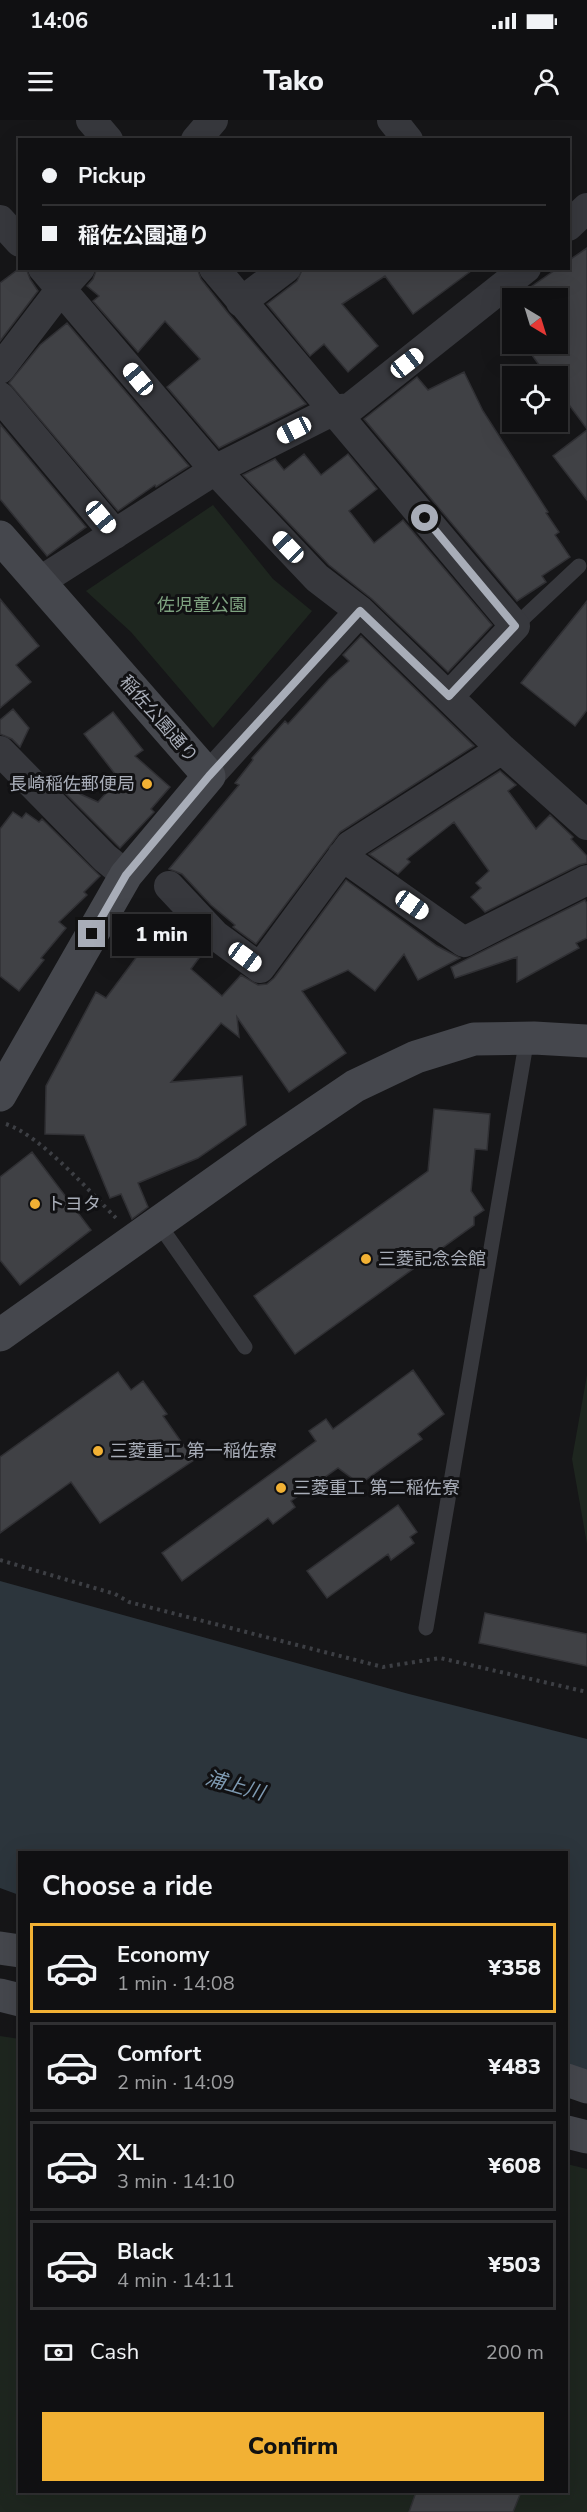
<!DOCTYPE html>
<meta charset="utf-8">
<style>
:root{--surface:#101012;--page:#1e1e20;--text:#f1f3f6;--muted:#9c9d9f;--line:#303032;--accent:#f2b134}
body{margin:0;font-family:"Nunito Sans","Noto Sans JP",sans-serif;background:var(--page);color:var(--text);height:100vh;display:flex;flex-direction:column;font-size:22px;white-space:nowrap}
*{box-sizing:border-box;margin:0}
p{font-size:20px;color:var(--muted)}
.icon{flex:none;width:33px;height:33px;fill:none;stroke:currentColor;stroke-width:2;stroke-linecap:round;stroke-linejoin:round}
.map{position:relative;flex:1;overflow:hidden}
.side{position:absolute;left:18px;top:1731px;width:550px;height:642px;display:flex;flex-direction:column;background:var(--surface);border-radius:0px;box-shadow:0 6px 24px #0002,0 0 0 2px var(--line)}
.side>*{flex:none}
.hud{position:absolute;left:18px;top:18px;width:552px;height:132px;border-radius:0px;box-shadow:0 6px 24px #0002,0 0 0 2px var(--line);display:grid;align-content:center;height:132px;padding:0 24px;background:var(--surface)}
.needle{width:39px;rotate:142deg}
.tools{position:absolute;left:502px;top:168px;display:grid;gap:12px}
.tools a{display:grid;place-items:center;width:66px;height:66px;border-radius:0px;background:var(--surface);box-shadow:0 6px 24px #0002,0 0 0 2px var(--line);font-size:30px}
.end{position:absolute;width:27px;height:27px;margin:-14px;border:8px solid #a8adb8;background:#111;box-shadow:0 0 0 3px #111}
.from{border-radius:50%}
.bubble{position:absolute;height:42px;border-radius:0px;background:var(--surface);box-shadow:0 6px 24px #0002,0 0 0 2px var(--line);font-size:20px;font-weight:800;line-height:42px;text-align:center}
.car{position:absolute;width:18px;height:36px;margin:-18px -9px;border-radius:8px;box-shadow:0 0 4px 2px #0007;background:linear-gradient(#fff 24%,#345 0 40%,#fff 0 76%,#345 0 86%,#fff 0)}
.hud b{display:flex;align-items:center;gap:21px;height:57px;font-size:22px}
.hud b+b{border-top:2px solid var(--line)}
.hud i{width:15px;height:15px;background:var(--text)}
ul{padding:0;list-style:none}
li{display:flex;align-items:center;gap:18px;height:90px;margin:0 12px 9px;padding:0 12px;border:3px solid var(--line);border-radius:0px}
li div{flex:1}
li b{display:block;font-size:22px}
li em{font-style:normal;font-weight:800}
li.selected{border-color:var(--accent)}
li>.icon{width:54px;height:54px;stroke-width:1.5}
h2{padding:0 24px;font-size:27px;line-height:72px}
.pay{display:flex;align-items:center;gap:15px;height:66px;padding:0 24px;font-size:22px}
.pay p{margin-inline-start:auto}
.cta{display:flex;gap:12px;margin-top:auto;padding:12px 24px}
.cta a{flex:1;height:69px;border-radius:0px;background:var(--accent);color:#111;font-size:24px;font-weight:800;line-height:69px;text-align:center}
.status{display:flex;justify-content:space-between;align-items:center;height:42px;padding:0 30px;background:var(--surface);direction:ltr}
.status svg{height:16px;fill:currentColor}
header{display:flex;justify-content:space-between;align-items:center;height:78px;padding:0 24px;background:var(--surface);font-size:27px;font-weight:800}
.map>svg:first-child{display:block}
.green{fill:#1e261f}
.water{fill:#2c353c}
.building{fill:#404145;stroke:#303034;stroke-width:1.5}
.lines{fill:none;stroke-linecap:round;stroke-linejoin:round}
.path{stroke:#3d3f44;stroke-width:4;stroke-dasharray:3 4.5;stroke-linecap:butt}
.lane{stroke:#37383d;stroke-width:15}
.street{stroke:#37383d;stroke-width:30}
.secondary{stroke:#45474d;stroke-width:33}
.route{stroke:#a8adb8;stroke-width:8}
.poi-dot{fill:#f2b134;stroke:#111113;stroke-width:2}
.labels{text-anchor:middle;stroke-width:6;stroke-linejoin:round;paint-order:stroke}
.park-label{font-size:18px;fill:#7fa381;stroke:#111113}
.street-label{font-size:18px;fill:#a8adb8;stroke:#111113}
.poi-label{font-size:18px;fill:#a8adb8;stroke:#111113;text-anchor:start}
.water-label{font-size:20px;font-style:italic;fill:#7f9bb3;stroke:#111113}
</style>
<div class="status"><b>14:06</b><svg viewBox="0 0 49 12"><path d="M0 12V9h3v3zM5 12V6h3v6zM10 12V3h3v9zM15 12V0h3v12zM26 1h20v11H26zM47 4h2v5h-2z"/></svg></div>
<header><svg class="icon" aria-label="menu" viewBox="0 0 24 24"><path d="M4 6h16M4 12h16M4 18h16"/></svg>Tako<svg class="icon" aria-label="person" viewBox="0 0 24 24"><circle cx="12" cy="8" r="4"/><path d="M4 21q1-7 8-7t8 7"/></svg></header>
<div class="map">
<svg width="587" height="2392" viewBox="0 0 587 2392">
<rect width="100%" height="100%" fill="#161618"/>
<!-- green -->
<path class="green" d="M213,385L273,459L312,491L213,608L131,512L86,471Z
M587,1255V1424L572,1339Z
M0,1916L20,1919V2372H567V2044L587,2049V2392H0Z"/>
<!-- water -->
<path class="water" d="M0,1461L409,1574L587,1619V1953L567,1947V1732H20L19,1775L0,1768Z"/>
<!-- building -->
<path class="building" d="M587,128V309L558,270V256H547L524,224H558V178H515L558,148H568V141Z
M20,148H26L30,159L38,171L0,221V163Z
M97,148H197L201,159L228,193L306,284L219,328L167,267L200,239L165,201L138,232L93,181L99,176L87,166L93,159Z
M303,148H475L413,194L385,156L342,184L378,226L348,252L324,224L310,236L267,184L297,161Z
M67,203L189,346L156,367L155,365L118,391L9,263L40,225Z
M464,252L483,291L548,392L546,393L559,412L555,415L570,437L542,456L546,462L517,481L364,299L417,257L428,270Z
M0,304L86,407L47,436L0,379Z
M587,310V380L553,336Z
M304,334L321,355L348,334L377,369L349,391L374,423L403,400L492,505L448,552L372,479L329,445L243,355L275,339L284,350Z
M0,479L39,526L16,545L31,562L0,588Z
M587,481V590L575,606L521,563Z
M361,516L474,626L340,712L256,824L233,807L235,805L211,785L182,754L169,749L239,665L235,663L253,640L252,638L285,601L288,604L329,559L349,541L343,535Z
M13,589L29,608L20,627L12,619L0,614V600Z
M113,592L143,630L135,636L170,667L151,689L154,692L120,728L65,673L69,669L98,682L119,659L84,614Z
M500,651L516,665L508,671L536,709L550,695L573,717L571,719L587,736V743L579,745L485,792L471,777L481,768L476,763L489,751L454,702L407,739L410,742L398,754L369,734Z
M13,692L22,698L26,693L39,702L42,699L100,756L84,772L87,775L59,802L66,808L41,838L44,840L19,871L0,856V709Z
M346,760L437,826L460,838L418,860L404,834L375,871L348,850L302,871L346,933L289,972L237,897L239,917L221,903L171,962L242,956L246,1005L198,1038L138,1063L148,1087L132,1099L121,1074L110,1078L84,1015L45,1014L46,966L96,872L106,878L158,808L199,838L191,849L222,876L241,855L258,865L267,864L274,858Z
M585,780L587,784V818L576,823L579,828L517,862V837L455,858L451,847Z
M434,989L490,994L487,1030L475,1029L471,1071L484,1090L474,1097V1105L295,1234L254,1176L428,1051Z
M32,1032L91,1110L20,1165L0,1140V1057Z
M413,1250L444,1294L418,1314L422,1319L360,1364L338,1348L291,1381L295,1387L273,1404L268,1398L182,1461L162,1433L316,1321L309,1311L326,1299L333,1309Z
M118,1252L131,1270L143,1261L167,1294L163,1296L194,1340L100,1403L71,1362L0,1413V1337Z
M398,1385L417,1412L410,1417L414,1423L391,1440L388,1434L327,1478L307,1451Z
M485,1493L587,1514V1546L479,1523Z
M416,2372H521L513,2392H409Z"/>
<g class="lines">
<!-- path -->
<path class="path" d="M6,1004C41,1016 89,1071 116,1098
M0,1440L115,1474L129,1482L383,1547L440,1538L587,1572"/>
<!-- lane -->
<path class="lane" d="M515,506L579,446
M158,1103L245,1227
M426,1508L527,918"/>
<!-- street -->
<path class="street" d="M91,0L108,20
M392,0L408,20
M196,20L213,0
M0,100L20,122
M568,106L587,88
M43,148L215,350L317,458L360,491L502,629L587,705
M214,148L515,506L449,576
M241,182L286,148
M0,249L61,169L80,148
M0,277L115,414
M39,462L215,350L334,290L350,288L526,148
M0,631L105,738L126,755
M209,656L360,491
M342,736L464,822L587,760
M169,766L215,815L260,848L350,726L502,629"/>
<!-- secondary -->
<path class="secondary" d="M0,417L209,656L126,755L0,975
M0,1215L265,1027L355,966L416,937L474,919L534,918L587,921
M0,1828L20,1831
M0,1875L20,1880
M567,1960L587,1967
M567,2012L587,2017"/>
</g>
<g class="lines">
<!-- route -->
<path class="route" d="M92,814L126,755L209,656L360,491L449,576L515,506L425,398"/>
</g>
<!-- markers -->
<g class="poi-dot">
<circle cx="147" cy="664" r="6"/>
<circle cx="35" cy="1084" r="6"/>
<circle cx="366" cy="1139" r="6"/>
<circle cx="98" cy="1331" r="6"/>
<circle cx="281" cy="1368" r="6"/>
</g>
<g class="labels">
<!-- park labels -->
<g class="park-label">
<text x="202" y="491">佐児童公園</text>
</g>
<!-- street labels -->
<g class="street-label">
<text transform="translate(159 599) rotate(49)" y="6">稲佐公園通り</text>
</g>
<!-- poi labels -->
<g class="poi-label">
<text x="135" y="670" text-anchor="end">長崎稲佐郵便局</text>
<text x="47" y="1090">トヨタ</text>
<text x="378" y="1145">三菱記念会館</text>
<text x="110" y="1337">三菱重工 第一稲佐寮</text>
<text x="293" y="1374">三菱重工 第二稲佐寮</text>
</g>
<!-- water labels -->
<g class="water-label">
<text transform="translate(235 1665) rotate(16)" y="7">浦上川</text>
</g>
</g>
</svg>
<div class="tools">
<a><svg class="needle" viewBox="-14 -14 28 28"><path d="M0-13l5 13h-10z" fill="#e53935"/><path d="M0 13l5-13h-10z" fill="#9c9d9f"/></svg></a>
<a><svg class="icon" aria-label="locate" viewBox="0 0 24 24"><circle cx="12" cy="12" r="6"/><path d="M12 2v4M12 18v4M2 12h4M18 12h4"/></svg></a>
</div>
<i class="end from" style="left:425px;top:398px"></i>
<i class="end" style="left:92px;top:814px"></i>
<div class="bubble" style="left:112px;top:794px;width:99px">1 min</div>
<i class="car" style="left:407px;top:243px;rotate:52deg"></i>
<i class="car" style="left:138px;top:259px;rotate:320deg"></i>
<i class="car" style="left:294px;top:310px;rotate:243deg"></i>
<i class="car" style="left:101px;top:397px;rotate:140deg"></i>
<i class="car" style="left:288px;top:427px;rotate:316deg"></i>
<i class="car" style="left:412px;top:785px;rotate:125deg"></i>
<i class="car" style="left:245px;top:837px;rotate:126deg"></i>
<div class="hud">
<b><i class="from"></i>Pickup</b>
<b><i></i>稲佐公園通り</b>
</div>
<section class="side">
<h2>Choose a ride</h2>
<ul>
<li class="selected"><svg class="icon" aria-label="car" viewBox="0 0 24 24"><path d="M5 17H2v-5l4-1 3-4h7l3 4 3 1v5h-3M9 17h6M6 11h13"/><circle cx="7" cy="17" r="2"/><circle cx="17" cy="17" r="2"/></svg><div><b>Economy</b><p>1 min · 14:08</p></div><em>¥358</em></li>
<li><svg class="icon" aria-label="car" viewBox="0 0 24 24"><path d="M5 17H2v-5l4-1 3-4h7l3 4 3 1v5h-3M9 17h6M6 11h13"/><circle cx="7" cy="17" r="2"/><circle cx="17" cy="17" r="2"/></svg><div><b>Comfort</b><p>2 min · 14:09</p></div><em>¥483</em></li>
<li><svg class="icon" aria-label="car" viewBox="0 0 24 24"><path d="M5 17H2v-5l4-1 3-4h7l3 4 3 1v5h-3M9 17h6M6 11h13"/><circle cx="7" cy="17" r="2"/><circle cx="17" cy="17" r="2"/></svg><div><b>XL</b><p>3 min · 14:10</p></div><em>¥608</em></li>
<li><svg class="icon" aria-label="car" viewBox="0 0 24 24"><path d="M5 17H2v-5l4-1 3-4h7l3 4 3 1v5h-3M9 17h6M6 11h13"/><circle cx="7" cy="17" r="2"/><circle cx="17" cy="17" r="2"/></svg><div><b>Black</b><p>4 min · 14:11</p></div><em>¥503</em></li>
</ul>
<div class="pay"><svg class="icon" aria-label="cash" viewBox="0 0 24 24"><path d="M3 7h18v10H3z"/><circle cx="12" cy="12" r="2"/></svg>Cash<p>200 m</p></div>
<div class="cta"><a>Confirm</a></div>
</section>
</div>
